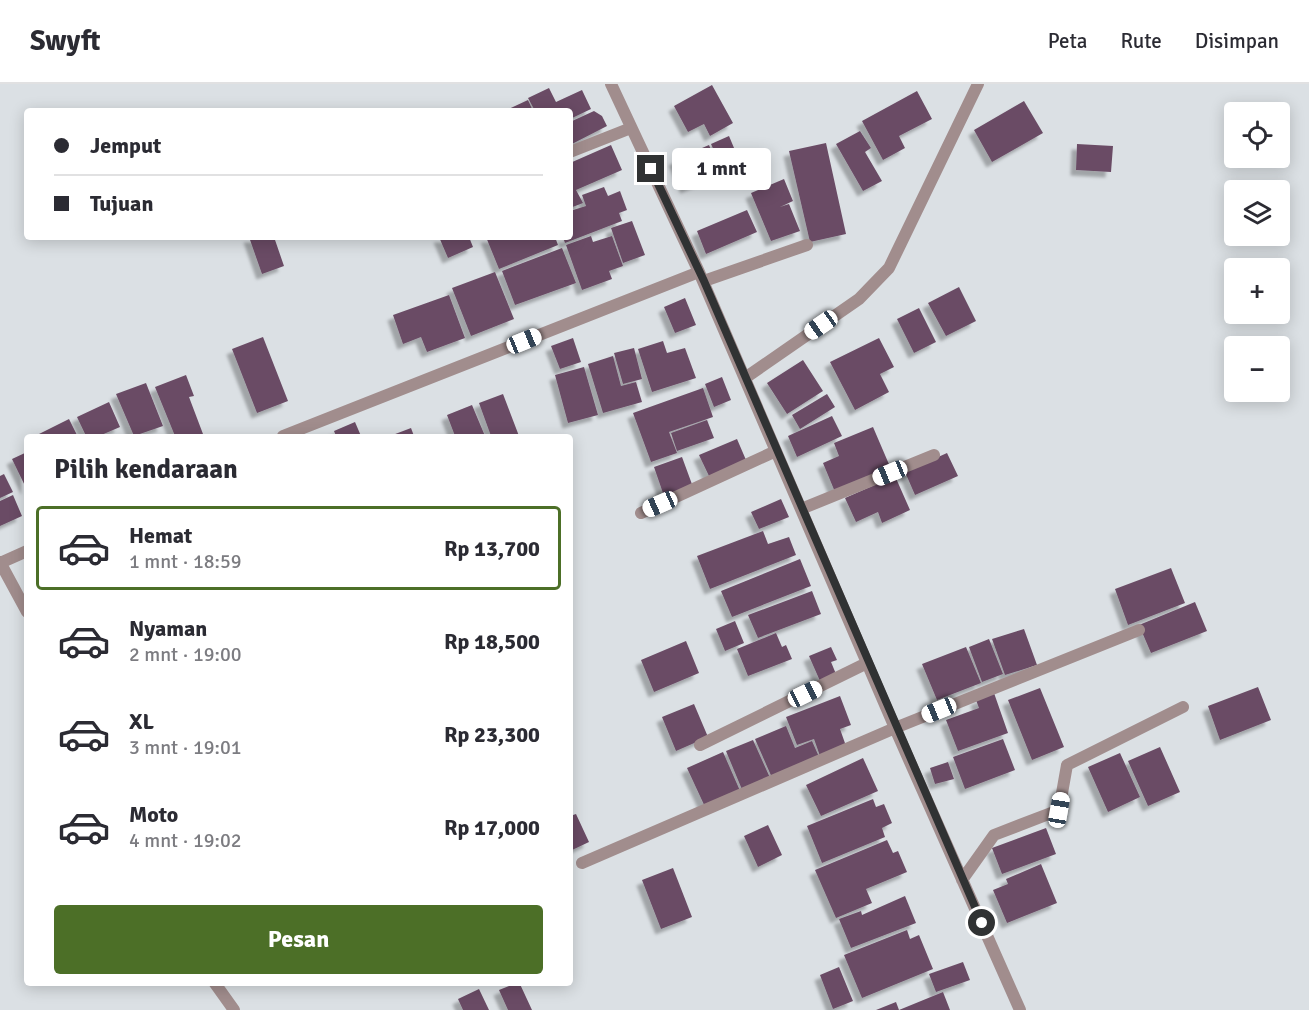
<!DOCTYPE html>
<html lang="id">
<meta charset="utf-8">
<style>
:root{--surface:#fff;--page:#f7f7f7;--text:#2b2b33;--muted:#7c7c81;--line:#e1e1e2;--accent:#4c6f27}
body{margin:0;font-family:Signika,sans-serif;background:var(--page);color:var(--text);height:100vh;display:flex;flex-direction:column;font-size:22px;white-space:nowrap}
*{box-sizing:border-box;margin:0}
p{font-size:20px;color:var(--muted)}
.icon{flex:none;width:33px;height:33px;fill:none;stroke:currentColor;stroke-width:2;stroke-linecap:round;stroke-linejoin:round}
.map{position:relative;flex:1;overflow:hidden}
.details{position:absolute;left:24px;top:350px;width:549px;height:552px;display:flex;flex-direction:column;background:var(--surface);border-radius:6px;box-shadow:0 3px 15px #0003}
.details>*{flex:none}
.top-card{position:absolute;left:24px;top:24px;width:549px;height:132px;border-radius:6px;box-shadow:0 3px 15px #0003;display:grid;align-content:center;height:132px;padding:0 30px;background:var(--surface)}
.controls{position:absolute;left:1224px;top:18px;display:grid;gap:12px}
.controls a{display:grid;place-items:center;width:66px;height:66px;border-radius:6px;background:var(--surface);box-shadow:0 3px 15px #0003;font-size:30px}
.end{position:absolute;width:27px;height:27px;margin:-14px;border:8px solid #303233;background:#fff;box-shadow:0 0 0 3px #fff}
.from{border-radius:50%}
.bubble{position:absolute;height:42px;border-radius:6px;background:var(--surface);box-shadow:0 3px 15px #0003;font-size:20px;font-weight:800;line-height:42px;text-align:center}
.car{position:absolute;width:18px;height:36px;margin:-18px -9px;border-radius:8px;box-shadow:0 0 4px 2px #0007;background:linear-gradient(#fff 24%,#345 0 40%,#fff 0 76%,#345 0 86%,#fff 0)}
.top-card b{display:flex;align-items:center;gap:21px;height:57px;font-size:22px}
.top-card b+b{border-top:2px solid var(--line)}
.top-card i{width:15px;height:15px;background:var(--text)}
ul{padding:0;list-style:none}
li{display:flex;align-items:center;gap:18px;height:84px;margin:0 12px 9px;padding:0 18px;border:3px solid transparent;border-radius:6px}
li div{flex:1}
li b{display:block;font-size:22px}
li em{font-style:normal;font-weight:800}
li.active{border-color:var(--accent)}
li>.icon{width:54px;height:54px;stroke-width:1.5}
h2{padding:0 30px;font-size:27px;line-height:72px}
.button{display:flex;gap:12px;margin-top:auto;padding:12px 30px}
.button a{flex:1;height:69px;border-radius:6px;background:var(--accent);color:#fff;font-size:24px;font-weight:800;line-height:69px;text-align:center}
header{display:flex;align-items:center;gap:36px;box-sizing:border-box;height:84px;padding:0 30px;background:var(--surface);border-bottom:2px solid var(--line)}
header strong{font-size:28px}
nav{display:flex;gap:33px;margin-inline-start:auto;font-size:21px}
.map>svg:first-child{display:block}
.building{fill:#6a4c65;filter:url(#shadow)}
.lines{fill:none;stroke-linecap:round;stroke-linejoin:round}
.minor{stroke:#a18d8d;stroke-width:12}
.route{stroke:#303233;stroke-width:8}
</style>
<header>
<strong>Swyft</strong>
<nav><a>Peta</a><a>Rute</a><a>Disimpan</a></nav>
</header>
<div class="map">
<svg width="1309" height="926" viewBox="0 0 1309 926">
<defs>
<filter id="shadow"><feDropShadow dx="-5.5" dy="5.5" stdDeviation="1.5" flood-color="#0004"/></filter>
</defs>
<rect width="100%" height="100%" fill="#dbe0e4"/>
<!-- building -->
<path class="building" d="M712,1L733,39L710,52L704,40L688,48L674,22Z
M549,4L556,18L582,6L591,25L570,35V27H535L528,14Z
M917,7L932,35L899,52L905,64L883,76L862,37Z
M528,16L533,27H504Z
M1024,17L1043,49L992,78L974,46Z
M594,27L602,32L607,42L570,61V38Z
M860,47L871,64L865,68L882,97L863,107L836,60Z
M729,52L742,83L725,91L711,60Z
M826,59L846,150L810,158L789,67Z
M1077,60L1113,62L1111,88L1076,86Z
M611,61L622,86L576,106L583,119L570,124V79Z
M709,61L721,89L686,104L674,76Z
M784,95L793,117L780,123L789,120L800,147L771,157L751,109Z
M604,103L608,112L620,107L627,126L619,129L622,137L565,159L563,153H570V127L586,122L582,111Z
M747,126L757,148L706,170L697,147Z
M632,137L645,171L623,179L611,144Z
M591,152L593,158L612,152L623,182L609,187L612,195L582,206L566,161Z
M249,153H274L284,182L262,190Z
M439,153H469L473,163L448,174Z
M486,153H555L558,161L499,185Z
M562,164L576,199L515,221L502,187Z
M495,188L514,235L471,252L452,204Z
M959,203L976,237L946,252L928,219Z
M449,211L465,254L427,268L421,253L403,260L393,231Z
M685,214L696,241L675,249L664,223Z
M919,224L936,258L914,269L897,235Z
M263,253L288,317L257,329L232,265Z
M573,254L581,278L560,285L551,262Z
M879,254L894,283L880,290L889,308L855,326L830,278Z
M663,257L667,269L685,264L696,294L652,308L638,265Z
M634,264L642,295L623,300L614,269Z
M613,272L621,302L636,298L642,318L603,329L588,280Z
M803,276L823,307L787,330L767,299Z
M584,283L598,331L568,339L555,291Z
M186,291L194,312L189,313L203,350L197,352H175L155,303Z
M722,293L731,316L714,323L705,300Z
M146,299L163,342L134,352L116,310Z
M703,304L713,333L669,348L677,369L651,378L633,329Z
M503,310L519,352H491L479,319Z
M827,310L835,323L800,345L792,331Z
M109,318L120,343L99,352H86L77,333Z
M472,321L485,352H455L447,331Z
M832,332L842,352L797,373L788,352Z
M69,335L77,351L40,352L39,350Z
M707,336L714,354L677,367L671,349Z
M355,338L361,352H336L334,347Z
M873,343L891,385L835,408L823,379L839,372L834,359Z
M411,344L414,352H390Z
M737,355L746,376L709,392L699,371Z
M27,368V406L12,375Z
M947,369L958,392L915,411L905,388Z
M682,373L693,403L664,412L654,383Z
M4,390L13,408L0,414V392Z
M895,392L910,426L882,439L878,428L856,438L845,414Z
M13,411L22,432L0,442V417Z
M781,415L789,433L759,445L751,428Z
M763,447L768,460L789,453L796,471L710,505L697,472Z
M800,475L811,502L732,533L721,507Z
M1171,484L1185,519L1128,541L1115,505Z
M812,507L821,530L758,554L748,531Z
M1195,518L1207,547L1151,569L1139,541Z
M735,537L744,559L725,567L716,545Z
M1024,545L1037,581L1005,591L992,555Z
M776,549L782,563L786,561L792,575L748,592L737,565Z
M989,555L1003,590L982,598L969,563Z
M686,557L699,589L654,608L641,576Z
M831,563L837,576L831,578L836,590L820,597L809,572Z
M966,563L981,599L937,616L922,580Z
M1258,603L1271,636L1220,656L1208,622Z
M1040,604L1064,663L1032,676L1008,616Z
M994,609L1008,649L958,667L946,636L979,624L976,616Z
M840,612L851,641L840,645L846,662L820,672L814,655L797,661L786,633Z
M694,620L708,653L676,667L662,633Z
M786,642L795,664L812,657L820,675L773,696L755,655Z
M1003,655L1015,686L965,705L953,673Z
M753,656L771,696L743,708L726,667Z
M1160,663L1180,708L1148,722L1128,677Z
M723,668L741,709L706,725L687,684Z
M1120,669L1140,713L1108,728L1088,683Z
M863,674L878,707L821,732L806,701Z
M948,678L954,695L935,700L930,684Z
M873,715L876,723L884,720L892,739L882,744L885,753L822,779L807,742Z
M576,730L589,758L570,767V732Z
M768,741L782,771L758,783L744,752Z
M1046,744L1056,770L1002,790L992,764Z
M887,756L893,769L898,767L907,788L866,805L872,819L836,834L815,786Z
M1041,780L1057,819L1007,839L993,806L1008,800L1006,795Z
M673,784L692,833L661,845L642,796Z
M905,812L916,839L851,864L839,835L861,827L862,831Z
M907,846L910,855L919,851L933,885L862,914L844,871Z
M963,878L970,896L936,908L929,890Z
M839,883L853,917L833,925L820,891Z
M519,898L532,926H508L499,906Z
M479,905L489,926H463L458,915Z
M943,908L950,926H876L896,918L899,926Z"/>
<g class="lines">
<!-- minor -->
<path class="minor" d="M611,0L699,188
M570,68L631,44
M704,197L807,161
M745,294L859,215L889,184L978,0
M283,352L699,188L898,651L1020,926
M801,425L934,371
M641,429L776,367
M0,478L27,528
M0,479L27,467
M700,661L867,579
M582,779L895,644L1139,546
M962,796L994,751L1059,726L1067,681L1183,623
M214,898L234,926"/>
</g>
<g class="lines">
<!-- route -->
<path class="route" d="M651,85L704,197L982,839"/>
</g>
</svg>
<div class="controls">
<a><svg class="icon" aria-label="locate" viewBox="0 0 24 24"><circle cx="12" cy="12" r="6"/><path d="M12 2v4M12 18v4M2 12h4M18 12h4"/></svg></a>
<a><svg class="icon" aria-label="layers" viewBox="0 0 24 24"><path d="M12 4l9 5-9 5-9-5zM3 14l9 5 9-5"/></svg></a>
<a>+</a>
<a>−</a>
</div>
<i class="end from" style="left:982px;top:839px"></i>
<i class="end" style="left:651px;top:85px"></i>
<div class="bubble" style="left:672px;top:64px;width:99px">1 mnt</div>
<i class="car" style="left:821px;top:241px;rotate:235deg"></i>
<i class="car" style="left:524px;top:257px;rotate:68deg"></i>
<i class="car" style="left:890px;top:389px;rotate:248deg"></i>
<i class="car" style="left:660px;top:420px;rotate:246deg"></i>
<i class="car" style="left:805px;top:610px;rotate:64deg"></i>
<i class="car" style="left:939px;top:626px;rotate:248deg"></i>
<i class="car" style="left:1059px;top:726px;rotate:10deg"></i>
<div class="top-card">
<b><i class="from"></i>Jemput</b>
<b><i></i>Tujuan</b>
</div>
<section class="details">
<h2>Pilih kendaraan</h2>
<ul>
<li class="active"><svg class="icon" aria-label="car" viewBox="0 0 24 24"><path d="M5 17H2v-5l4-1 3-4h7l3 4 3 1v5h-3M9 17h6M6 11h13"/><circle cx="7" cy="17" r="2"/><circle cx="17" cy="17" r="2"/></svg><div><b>Hemat</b><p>1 mnt · 18:59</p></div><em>Rp 13,700</em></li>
<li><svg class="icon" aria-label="car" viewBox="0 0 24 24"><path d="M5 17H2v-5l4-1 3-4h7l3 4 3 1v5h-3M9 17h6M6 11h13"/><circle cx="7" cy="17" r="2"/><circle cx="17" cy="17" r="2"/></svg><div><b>Nyaman</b><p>2 mnt · 19:00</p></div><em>Rp 18,500</em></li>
<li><svg class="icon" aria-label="car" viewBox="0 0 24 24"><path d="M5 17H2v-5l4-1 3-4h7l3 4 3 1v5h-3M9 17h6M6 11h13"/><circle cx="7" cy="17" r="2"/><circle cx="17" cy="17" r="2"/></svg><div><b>XL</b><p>3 mnt · 19:01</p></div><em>Rp 23,300</em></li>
<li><svg class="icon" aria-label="car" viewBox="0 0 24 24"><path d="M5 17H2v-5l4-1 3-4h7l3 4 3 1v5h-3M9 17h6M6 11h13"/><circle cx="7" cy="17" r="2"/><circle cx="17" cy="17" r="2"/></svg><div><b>Moto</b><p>4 mnt · 19:02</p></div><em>Rp 17,000</em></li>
</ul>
<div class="button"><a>Pesan</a></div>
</section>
</div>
